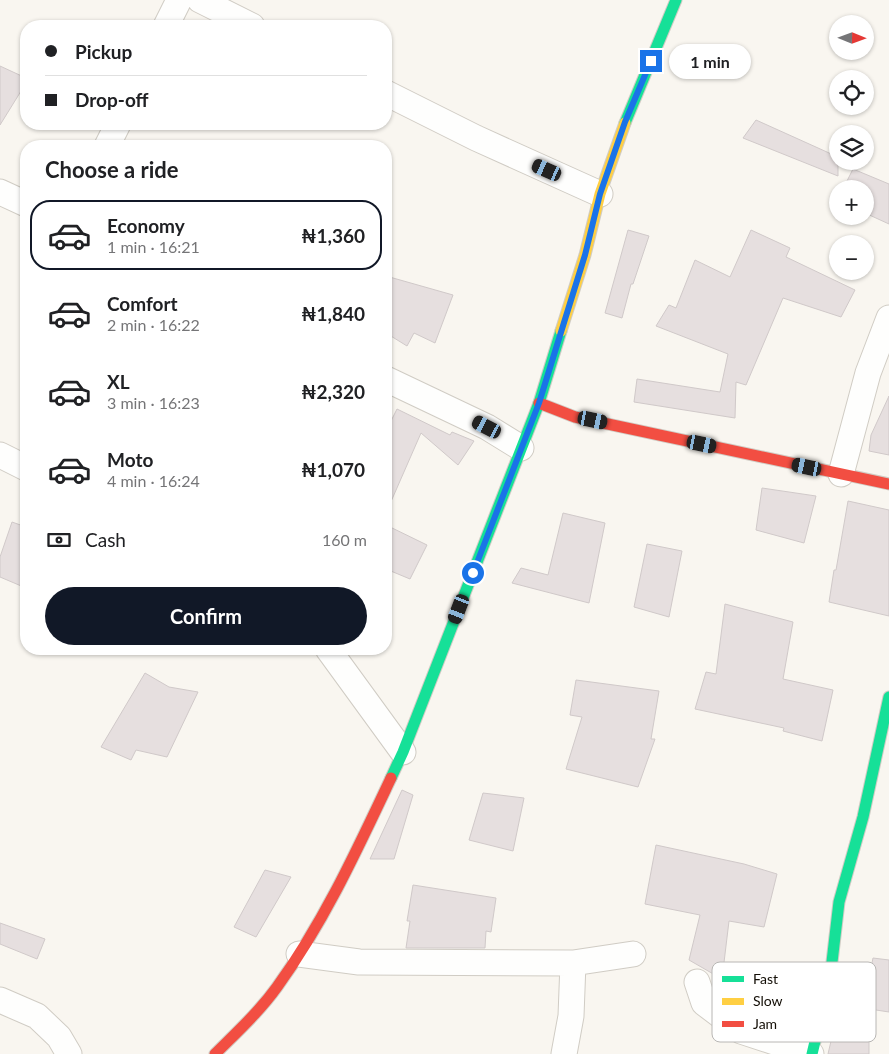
<!DOCTYPE html>
<meta charset="utf-8">
<style>
:root{--surface:#fff;--page:#f6f6f6;--text:#202124;--muted:#757577;--line:#e0e0e0;--accent:#111827}
body{margin:0;font-family:Lato,sans-serif;background:var(--page);color:var(--text);height:100vh;display:flex;flex-direction:column;font-size:19px;white-space:nowrap}
*{box-sizing:border-box;margin:0}
p{font-size:16px;color:var(--muted)}
.icon{flex:none;width:28px;height:28px;fill:none;stroke:currentColor;stroke-width:2;stroke-linecap:round;stroke-linejoin:round}
.map{position:relative;flex:1;overflow:hidden}
.side{position:absolute;left:20px;top:140px;width:372px;height:515px;display:flex;flex-direction:column;background:var(--surface);border-radius:20px;box-shadow:0 1px 4px #0004}
.side>*{flex:none}
.hud{position:absolute;left:20px;top:20px;width:372px;height:110px;border-radius:20px;box-shadow:0 1px 4px #0004;display:grid;align-content:center;height:110px;padding:0 25px;background:var(--surface)}
.needle{width:32px;rotate:91deg}
.fabs{position:absolute;left:829px;top:15px;display:grid;gap:10px}
.fabs a{display:grid;place-items:center;width:45px;height:45px;border-radius:50%;background:var(--surface);box-shadow:0 1px 4px #0004;font-size:25px}
.end{position:absolute;width:22px;height:22px;margin:-11px;border:6px solid #1a73e8;background:#fff;box-shadow:0 0 0 2px #fff}
.from{border-radius:50%}
.bubble{position:absolute;height:35px;border-radius:18px;background:var(--surface);box-shadow:0 1px 4px #0004;font-size:16px;font-weight:700;line-height:35px;text-align:center}
.car{position:absolute;width:15px;height:30px;margin:-15px -8px;border-radius:6px;box-shadow:0 0 4px 1px #0007;background:linear-gradient(#222 24%,#8ab4d8 0 40%,#222 0 76%,#8ab4d8 0 86%,#222 0)}
.hud b{display:flex;align-items:center;gap:18px;height:48px;font-size:19px}
.hud b+b{border-top:1px solid var(--line)}
.hud i{width:12px;height:12px;background:var(--text)}
ul{padding:0;list-style:none}
li{display:flex;align-items:center;gap:15px;height:70px;margin:0 10px 8px;padding:0 15px;border:2px solid transparent;border-radius:20px}
li div{flex:1}
li b{display:block;font-size:19px}
li em{font-style:normal;font-weight:700}
li.current{border-color:var(--accent)}
li>.icon{width:45px;height:45px;stroke-width:1.5}
h2{padding:0 25px;font-size:22px;line-height:60px}
.pay{display:flex;align-items:center;gap:12px;height:55px;padding:0 25px;font-size:19px}
.pay p{margin-inline-start:auto}
.cta{display:flex;gap:10px;margin-top:auto;padding:10px 25px}
.cta a{flex:1;height:58px;border-radius:30px;background:var(--accent);color:#fff;font-size:20px;font-weight:700;line-height:58px;text-align:center}
.map>svg:first-child{display:block}
.building{fill:#e6dfdf;stroke:#d0c9c9}
.lines{fill:none;stroke-linecap:round;stroke-linejoin:round}
.street-casing{stroke:#d0ccc4;stroke-width:27}
.fast-casing{stroke:#d0ccc4;stroke-width:13}
.slow-casing{stroke:#d0ccc4;stroke-width:13}
.jam-casing{stroke:#d0ccc4;stroke-width:13}
.street{stroke:#fefefd;stroke-width:25}
.fast{stroke:#16e098;stroke-width:11}
.slow{stroke:#ffcf43;stroke-width:11}
.jam{stroke:#f24e42;stroke-width:11}
.route{stroke:#1a73e8;stroke-width:6}
.key{fill:#fff;stroke:#b8b6b4;stroke-width:1}
.key-label{font-size:14px;fill:#120d05}
</style>
<div class="map">
<svg width="889" height="1054" viewBox="0 0 889 1054">
<rect width="100%" height="100%" fill="#f9f6f0"/>
<!-- building -->
<path class="building" d="M0,66L26,78V83L0,125Z
M756,120L838,157V176L743,138Z
M853,169L889,184V224L865,213V189H843Z
M628,230L649,236L633,284H631L622,318L605,313Z
M751,230L790,248L786,257L855,290L841,317L783,298L746,385L736,382L735,418L634,402L637,379L720,392L728,354L656,326L669,305L676,308L695,260L730,277Z
M386,276L453,295L435,343L414,333L407,346L386,333Z
M889,396V455L869,451L871,435Z
M397,409L450,435L452,432L474,441L458,465L421,433L386,513V431Z
M762,488L816,496L804,543L756,530Z
M848,501L889,510V616L829,602L834,570H836Z
M563,513L605,523L589,603L512,583L521,568L548,575Z
M12,522L26,527V588L0,577V557Z
M386,525L427,545L410,579L386,569Z
M647,544L682,551L669,617L634,607Z
M725,604L793,622L783,679L833,690L822,741L783,731L784,728L695,709L706,672L716,674Z
M145,673L169,687L198,692L167,757L136,750L131,760L101,747Z
M576,680L659,691L651,739H655L638,787L566,769L582,717L570,715Z
M402,790L413,795L394,859H370Z
M483,793L524,798L513,851L469,840Z
M656,845L744,864L777,874L764,927L729,921L722,979L689,960L700,915L645,904Z
M265,870L291,877L256,937L234,927Z
M413,885L496,898L491,932L486,931L485,948H406L410,921H407Z
M0,923L45,939L37,959L0,944Z
M873,958L889,960V1012L863,1008Z
M835,1024H869V1054H828Z"/>
<g class="lines">
<defs>
<path id="street" d="M200,0L252,26
M166,26L179,0
M386,93L476,138L600,194
M107,146L118,124
M0,192L26,204
M386,379L487,427L521,448
M0,455L26,468
M841,474L868,373L889,318
M328,649L403,752
M299,954L359,962L573,963L633,954
M697,982L704,1003L741,1031L811,1054
M0,1000L37,1016L59,1037L69,1054
M564,1054L571,1016L573,963"/>
<path id="fast" d="M625,123L676,0
M391,778L403,752L539,403L561,331
M812,1054L830,979L839,902L863,817L889,697"/>
<path id="slow" d="M561,331L585,255L600,194L625,123"/>
<path id="jam" d="M539,403L575,417L889,484
M215,1054C237,1032 259,1012 277,987C324,922 357,850 391,778"/>
</defs>
<!-- street casing -->
<use href="#street" class="street-casing"/>
<!-- fast casing -->
<use href="#fast" class="fast-casing"/>
<!-- slow casing -->
<use href="#slow" class="slow-casing"/>
<!-- jam casing -->
<use href="#jam" class="jam-casing"/>
<!-- street -->
<use href="#street" class="street"/>
<!-- fast -->
<use href="#fast" class="fast"/>
<!-- slow -->
<use href="#slow" class="slow"/>
<!-- jam -->
<use href="#jam" class="jam"/>
</g>
<g class="lines">
<!-- route -->
<path class="route" d="M473,573L539,403L585,255L600,194L625,122L651,61"/>
</g>
<!-- legend -->
<rect x="712" y="962" width="164" height="80" rx="8" class="key"/>
<rect x="722" y="976" width="22" height="6" fill="#16e098"/>
<rect x="722" y="998" width="22" height="7" fill="#ffcf43"/>
<rect x="722" y="1021" width="22" height="6" fill="#f24e42"/>
<g class="key-label">
<text x="753" y="984">Fast</text>
<text x="753" y="1006">Slow</text>
<text x="753" y="1029">Jam</text>
</g>
</svg>
<div class="fabs">
<a><svg class="needle" viewBox="-14 -14 28 28"><path d="M0-13l5 13h-10z" fill="#e53935"/><path d="M0 13l5-13h-10z" fill="#757577"/></svg></a>
<a><svg class="icon" aria-label="locate" viewBox="0 0 24 24"><circle cx="12" cy="12" r="6"/><path d="M12 2v4M12 18v4M2 12h4M18 12h4"/></svg></a>
<a><svg class="icon" aria-label="layers" viewBox="0 0 24 24"><path d="M12 4l9 5-9 5-9-5zM3 14l9 5 9-5"/></svg></a>
<a>+</a>
<a>−</a>
</div>
<i class="end from" style="left:473px;top:573px"></i>
<i class="end" style="left:651px;top:61px"></i>
<div class="bubble" style="left:669px;top:44px;width:82px">1 min</div>
<i class="car" style="left:547px;top:170px;rotate:294deg"></i>
<i class="car" style="left:593px;top:420px;rotate:102deg"></i>
<i class="car" style="left:487px;top:427px;rotate:297deg"></i>
<i class="car" style="left:702px;top:444px;rotate:102deg"></i>
<i class="car" style="left:807px;top:467px;rotate:282deg"></i>
<i class="car" style="left:459px;top:609px;rotate:201deg"></i>
<div class="hud">
<b><i class="from"></i>Pickup</b>
<b><i></i>Drop-off</b>
</div>
<section class="side">
<h2>Choose a ride</h2>
<ul>
<li class="current"><svg class="icon" aria-label="car" viewBox="0 0 24 24"><path d="M5 17H2v-5l4-1 3-4h7l3 4 3 1v5h-3M9 17h6M6 11h13"/><circle cx="7" cy="17" r="2"/><circle cx="17" cy="17" r="2"/></svg><div><b>Economy</b><p>1 min · 16:21</p></div><em>₦1,360</em></li>
<li><svg class="icon" aria-label="car" viewBox="0 0 24 24"><path d="M5 17H2v-5l4-1 3-4h7l3 4 3 1v5h-3M9 17h6M6 11h13"/><circle cx="7" cy="17" r="2"/><circle cx="17" cy="17" r="2"/></svg><div><b>Comfort</b><p>2 min · 16:22</p></div><em>₦1,840</em></li>
<li><svg class="icon" aria-label="car" viewBox="0 0 24 24"><path d="M5 17H2v-5l4-1 3-4h7l3 4 3 1v5h-3M9 17h6M6 11h13"/><circle cx="7" cy="17" r="2"/><circle cx="17" cy="17" r="2"/></svg><div><b>XL</b><p>3 min · 16:23</p></div><em>₦2,320</em></li>
<li><svg class="icon" aria-label="car" viewBox="0 0 24 24"><path d="M5 17H2v-5l4-1 3-4h7l3 4 3 1v5h-3M9 17h6M6 11h13"/><circle cx="7" cy="17" r="2"/><circle cx="17" cy="17" r="2"/></svg><div><b>Moto</b><p>4 min · 16:24</p></div><em>₦1,070</em></li>
</ul>
<div class="pay"><svg class="icon" aria-label="cash" viewBox="0 0 24 24"><path d="M3 7h18v10H3z"/><circle cx="12" cy="12" r="2"/></svg>Cash<p>160 m</p></div>
<div class="cta"><a>Confirm</a></div>
</section>
</div>
